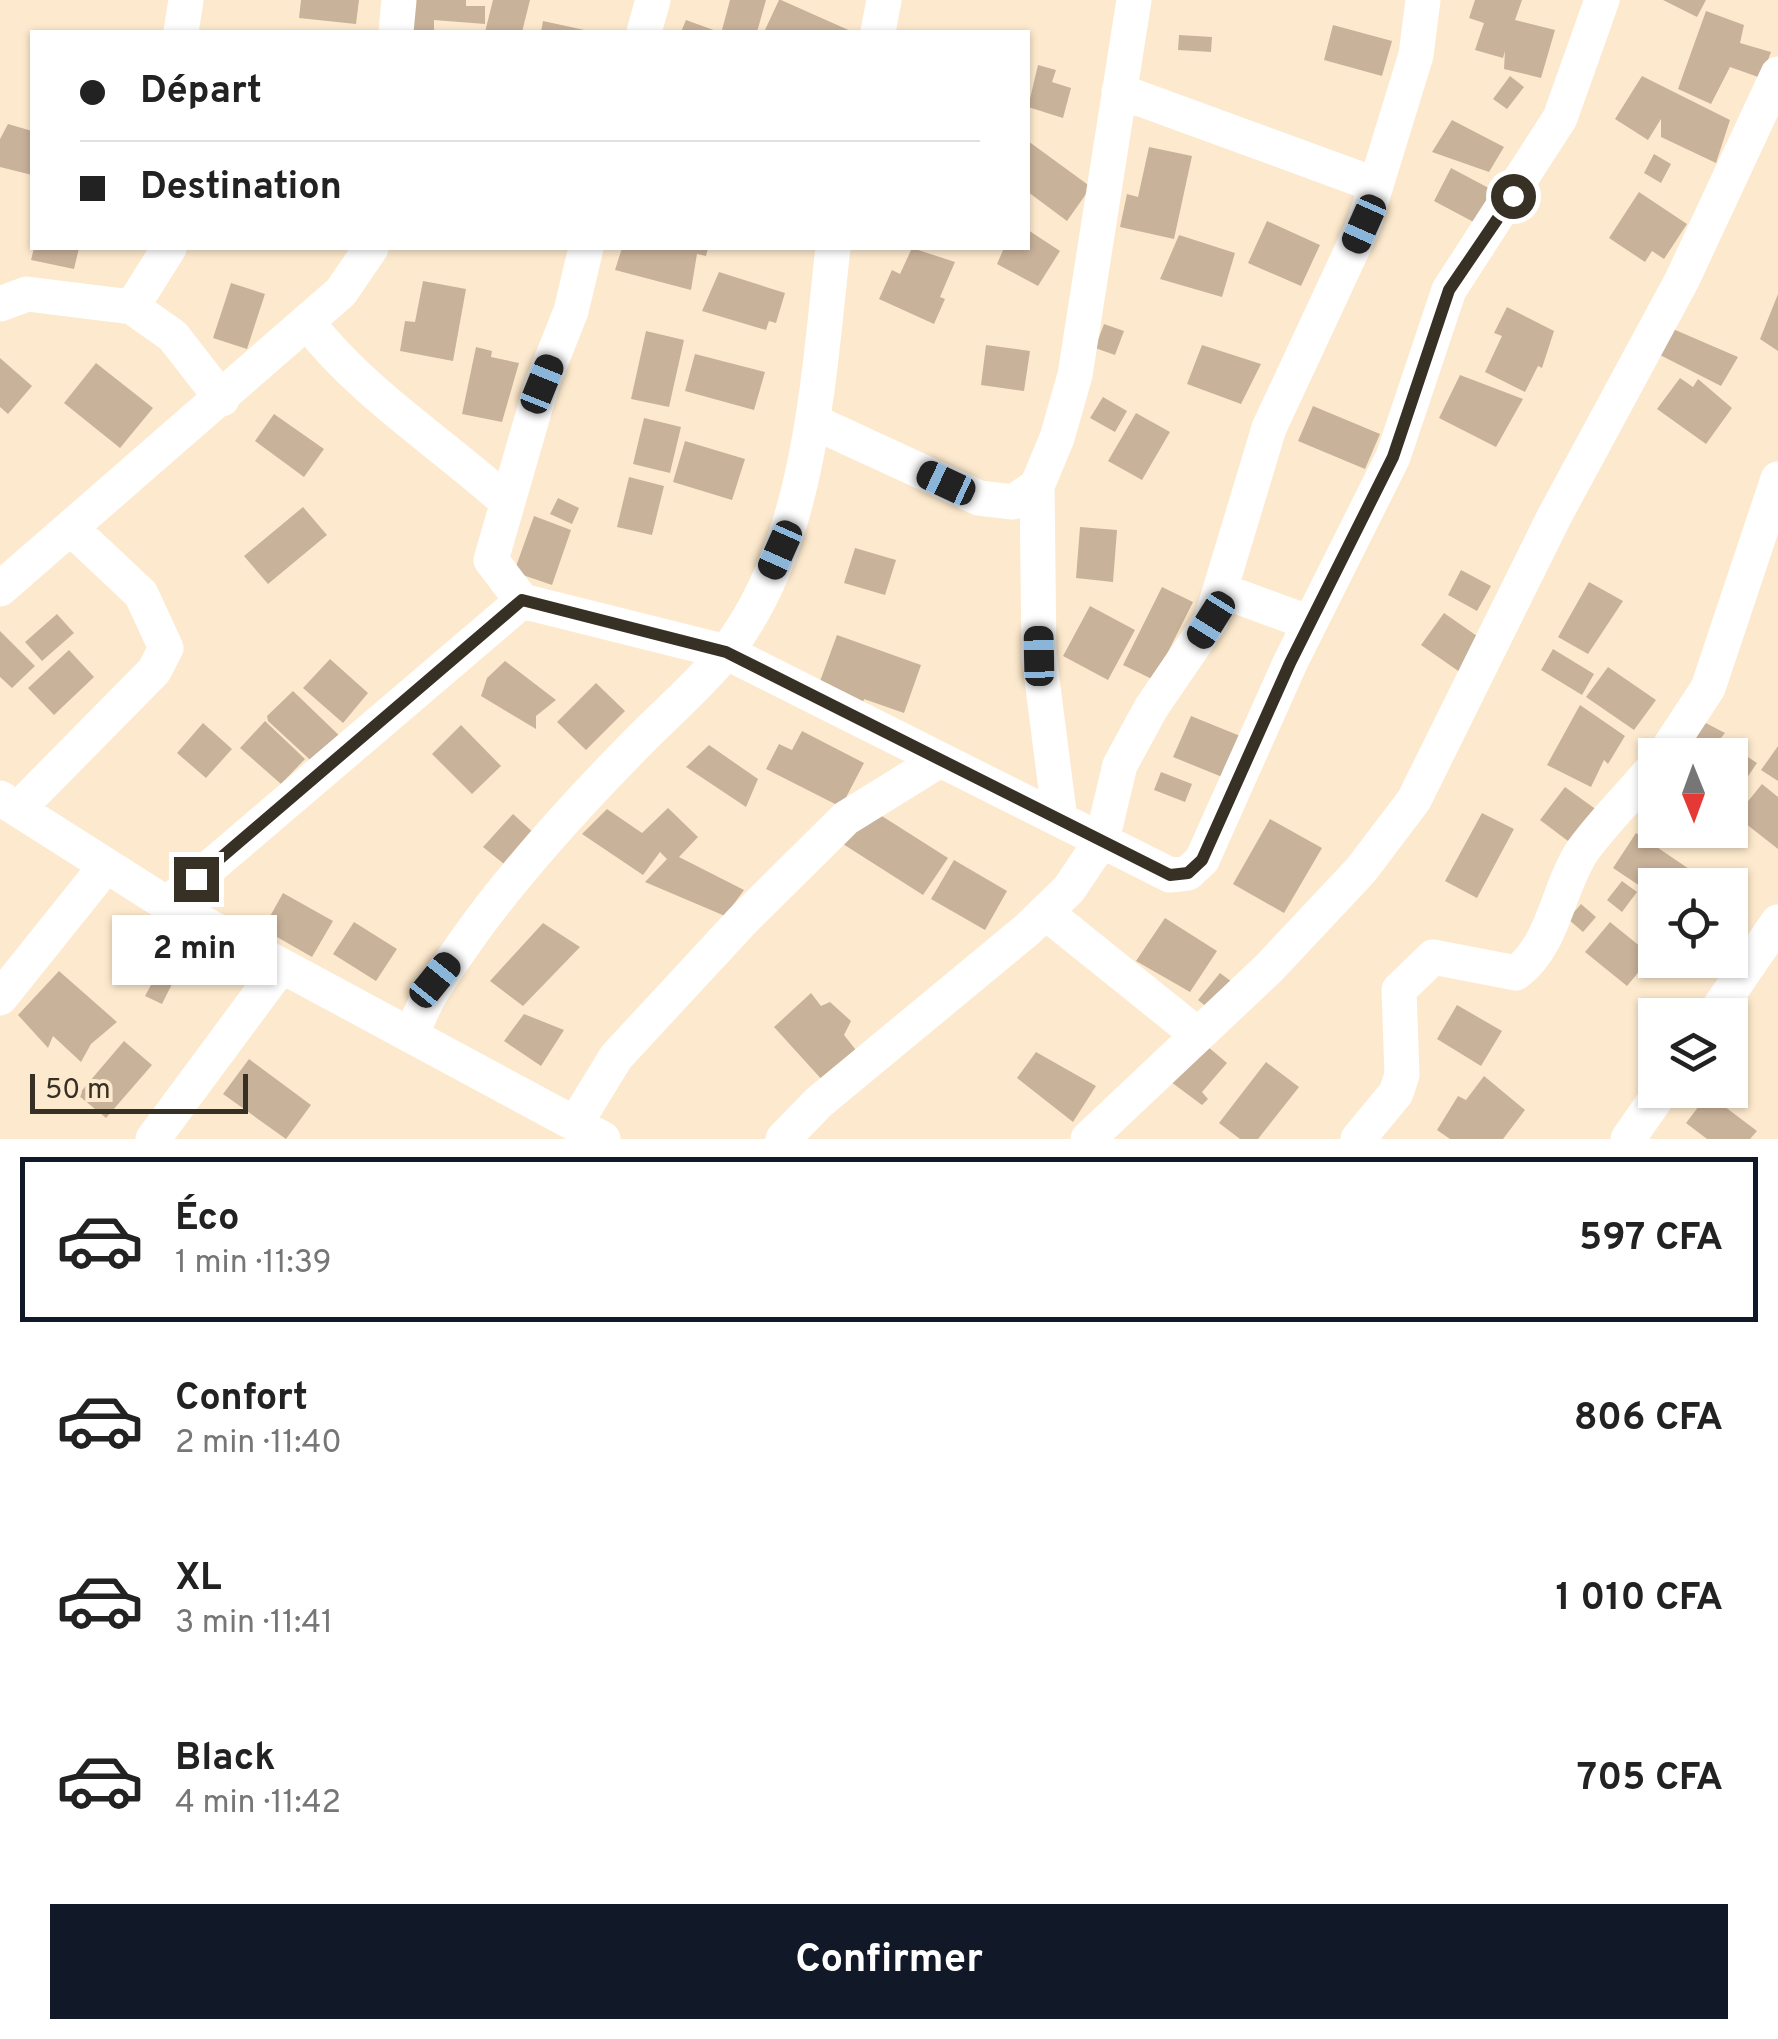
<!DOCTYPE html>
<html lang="fr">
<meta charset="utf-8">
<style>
:root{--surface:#fff;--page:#f6f6f6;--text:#222;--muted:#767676;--line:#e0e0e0;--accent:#111827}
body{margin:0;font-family:Overpass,sans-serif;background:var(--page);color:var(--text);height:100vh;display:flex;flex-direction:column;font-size:38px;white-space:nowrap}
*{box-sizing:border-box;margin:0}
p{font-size:32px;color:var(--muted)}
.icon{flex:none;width:55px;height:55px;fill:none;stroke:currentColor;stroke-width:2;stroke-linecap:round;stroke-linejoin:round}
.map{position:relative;height:1139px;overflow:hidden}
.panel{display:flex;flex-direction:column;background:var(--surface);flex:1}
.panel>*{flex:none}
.banner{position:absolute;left:30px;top:30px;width:1000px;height:220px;border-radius:0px;box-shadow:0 2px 8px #0004;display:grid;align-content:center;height:220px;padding:0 50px;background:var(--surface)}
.needle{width:65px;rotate:179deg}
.fabs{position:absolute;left:1638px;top:738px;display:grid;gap:20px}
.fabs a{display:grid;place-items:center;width:110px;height:110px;border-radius:0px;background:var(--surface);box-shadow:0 2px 8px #0004;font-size:50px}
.scale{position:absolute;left:30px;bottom:25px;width:218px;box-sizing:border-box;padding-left:10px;border:5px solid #373025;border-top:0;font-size:28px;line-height:35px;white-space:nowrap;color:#373025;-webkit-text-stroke:8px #fdeace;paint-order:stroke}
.end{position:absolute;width:45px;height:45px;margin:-22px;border:12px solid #373025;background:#fff;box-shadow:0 0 0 5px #fff}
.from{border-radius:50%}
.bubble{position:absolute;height:70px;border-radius:0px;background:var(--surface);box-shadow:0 2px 8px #0004;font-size:32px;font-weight:700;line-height:70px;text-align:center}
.car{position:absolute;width:30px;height:60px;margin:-30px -15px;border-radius:12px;box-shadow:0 0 8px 2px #0007;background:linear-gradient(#222 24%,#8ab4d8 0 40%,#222 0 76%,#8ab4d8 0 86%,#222 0)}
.banner b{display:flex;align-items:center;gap:35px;height:95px;font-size:38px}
.banner b+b{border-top:2px solid var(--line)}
.banner i{width:25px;height:25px;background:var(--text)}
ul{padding:18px 0 0;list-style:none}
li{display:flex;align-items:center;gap:30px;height:165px;margin:0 20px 15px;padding:0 30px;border:5px solid transparent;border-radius:0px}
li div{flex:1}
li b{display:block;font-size:38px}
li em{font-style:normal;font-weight:700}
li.selected{border-color:var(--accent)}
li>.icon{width:90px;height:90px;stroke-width:1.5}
.button{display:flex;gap:20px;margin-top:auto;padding:20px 50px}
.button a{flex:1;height:115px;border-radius:0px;background:var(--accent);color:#fff;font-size:40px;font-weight:700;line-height:115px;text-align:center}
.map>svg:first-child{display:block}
.building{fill:#c9b29a}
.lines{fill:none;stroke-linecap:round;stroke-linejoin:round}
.street{stroke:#fff;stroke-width:35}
.route{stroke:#373025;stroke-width:12}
</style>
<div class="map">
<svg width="1778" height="1139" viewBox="0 0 1778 1139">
<rect width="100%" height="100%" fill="#fdeace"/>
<!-- building -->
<path class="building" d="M301,0H359L356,24L299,18Z
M414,0H466V6H485V24L434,20V32H407Z
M493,0H530L522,32H485Z
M730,0H766L757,32L722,30Z
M779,0H781L853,32H764Z
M1475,0H1522L1515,20L1555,30L1541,78L1504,69L1505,51L1503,58L1475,50L1484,23L1469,18Z
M1663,0H1706L1697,17Z
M1706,11L1744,25L1740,43L1771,52L1761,78L1730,67L1711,104L1678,89Z
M686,20L719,32H681Z
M543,21L589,31V32H541Z
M1333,25L1392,41L1382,76L1324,60Z
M1179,35L1212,37L1211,52L1178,50Z
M1038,65L1056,70L1052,82L1071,88L1063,118L1028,107Z
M1510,76L1524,87L1507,109L1493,99Z
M1642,76L1730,120L1716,163L1661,137V119L1648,140L1615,119Z
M1452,120L1504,147L1489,172L1432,152Z
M8,124L32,131V175L0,167V139Z
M1028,141L1091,187L1067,221L1028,192Z
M1149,147L1192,156L1174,239L1120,227L1127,194L1138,197Z
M1654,154L1671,164L1661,183L1644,173Z
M1451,168L1500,194L1483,227L1434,201Z
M1639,192L1687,224L1664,259L1652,251L1645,262L1609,238Z
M1267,221L1320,245L1301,286L1248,263Z
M1028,230L1060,251L1038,286L997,264L1004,248H1028Z
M1179,235L1235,253L1222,297L1160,279Z
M34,248H79L74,269L31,260Z
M622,248H708L706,256L697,254L691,290L615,270Z
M912,248L955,262L940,297L945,299L934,324L879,299L892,270L900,274Z
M719,272L785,293L776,323L769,321L766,330L702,311Z
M423,281L466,289L453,361L400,351L405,321L415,322Z
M231,283L265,294L247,349L213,338Z
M1778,294V351L1760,339Z
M1507,307L1554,331L1542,368L1538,366L1525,392L1485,372L1502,336L1494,333Z
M1104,324L1124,331L1115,355L1095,348Z
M1673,329L1738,357L1721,386L1660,355Z
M646,331L684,340L669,407L631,399Z
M986,345L1030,351L1024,391L981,385Z
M1202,345L1261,364L1241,404L1187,384Z
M476,347L492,351L491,357L519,363L502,422L462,414Z
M695,354L765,372L754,410L685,391Z
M0,358L32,386L8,414L0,407Z
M96,363L153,408L120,448L64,403Z
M1460,375L1523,399L1496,447L1439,418Z
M1680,378L1693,387L1698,379L1732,408L1706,444L1657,409Z
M1103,397L1127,411L1115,432L1090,418Z
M1313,406L1380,434L1365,469L1298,441Z
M1136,413L1170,432L1142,480L1108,461Z
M274,414L324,449L304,477L255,441Z
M644,418L681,427L670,473L633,464Z
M685,441L745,459L732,500L673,482Z
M629,477L664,486L652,535L617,527Z
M558,498L579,508L572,524L550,514Z
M303,507L327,535L268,584L244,556Z
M534,516L571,530L552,585L514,572Z
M1080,527L1117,530L1113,582L1076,578Z
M855,548L896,560L885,595L844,583Z
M1461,570L1491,586L1477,611L1448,595Z
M1589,582L1623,601L1588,654L1558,637Z
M1162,587L1193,602L1154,680L1123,665Z
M1090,606L1135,630L1108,680L1063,656Z
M1444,613L1487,643L1464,675L1421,645Z
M57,614L74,633L42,661L25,642Z
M0,631L35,666L12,688L0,677Z
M837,635L921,665L904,713L864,699L861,709L816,692Z
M1553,649L1594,674L1582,695L1541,670Z
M69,650L94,677L54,715L28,688Z
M330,659L368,693L343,723L303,688Z
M505,661L556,700L536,716V729L481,696L487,678Z
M1608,667L1656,700L1634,730L1586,697Z
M596,683L625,711L586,750L557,722Z
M293,691L346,742L319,768L268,721L267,716Z
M1580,705L1625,736L1608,764L1604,760L1591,787L1547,765Z
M1191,716L1250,740L1232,781L1173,757Z
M1698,719L1725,733L1707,755H1695L1681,744Z
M265,721L305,759L281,784L240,748Z
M203,723L232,749L206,778L177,753Z
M461,725L501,766L472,794L432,754Z
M802,731L864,763L841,807L766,769L779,744L792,750Z
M1722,740L1757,763L1738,791L1730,787V755H1713Z
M709,745L758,779L746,807L686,767Z
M1778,746V781L1761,770Z
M1161,772L1192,784L1185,802L1154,790Z
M1762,784L1778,797V849L1736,816Z
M1565,787L1601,813L1576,847L1540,820Z
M668,808L698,837L679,857L744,890L725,916L645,882L667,859L660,852L643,875L582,834L607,809L642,833Z
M874,811L948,858L923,895L843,844Z
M1482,813L1514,829L1477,898L1445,881Z
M513,814L536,835L509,868L483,847Z
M1270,819L1322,848L1284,913L1233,884Z
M1636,833L1701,877L1696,885H1655V896L1613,868Z
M954,860L1007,891L985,930L931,899Z
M1622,881L1637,892L1622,912L1607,900Z
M283,893L333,921L312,957L263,929Z
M1581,904L1596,917L1583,932L1568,919Z
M1165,918L1217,951L1190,992L1136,961Z
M354,922L397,949L376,981L333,954Z
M1610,922L1652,956L1627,986L1585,952Z
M543,923L580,947L523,1006L490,981Z
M59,971L117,1022L91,1044L81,1062L53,1036L48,1048L18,1015Z
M158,972L174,980L162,1004L145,996Z
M1220,973L1240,988L1218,1016L1198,1000Z
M811,993L821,1006L830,1002L851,1021L844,1035L859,1054L824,1082L774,1027Z
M1457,1005L1502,1031L1481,1066L1437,1039Z
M524,1014L564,1030L541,1066L504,1041Z
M124,1041L152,1065L106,1118L78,1095Z
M1207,1046L1227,1063L1202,1092L1208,1099L1202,1105L1171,1082Z
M1036,1052L1096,1086L1073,1122L1017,1078Z
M249,1059L311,1105L286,1139L223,1094Z
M1266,1062L1299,1087L1258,1139H1240L1219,1123Z
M1484,1076L1525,1110L1503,1139H1450L1437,1130L1458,1096L1466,1100Z
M1708,1094L1757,1131L1750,1139H1707L1686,1123Z"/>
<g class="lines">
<!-- street -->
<path class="street" d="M181,32L186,0
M396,32L399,0
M644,32L653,0
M878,32L884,0
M1119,91L1376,185
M586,248L571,311L542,384L491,560L522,601L726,652L1170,875L1188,873L1202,860L1290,663L1393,457L1449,290L1560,118L1602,0
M0,304L27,294L132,307L173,336L222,399
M132,307L169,248
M307,322C363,394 439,441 506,501
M814,422L979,498L1013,502L1037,486
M0,589L341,292L371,248
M1220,590L1310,623
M1664,755L1708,688L1778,479
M0,798L167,904L603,1139
M18,809L154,671L166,648L141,594L73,530
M1060,820L1039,656L1037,486L1057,438L1075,375L1134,0
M167,904L522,601
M1045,912L1198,1035
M0,998L105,867
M1714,1015L1778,922
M412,1036C424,997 445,971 468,938C517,869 576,805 636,744C665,714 700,685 726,652C811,544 818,378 833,248
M575,1124L616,1057L742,921L846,818L938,761
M153,1139L281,966
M783,1139L819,1102L1028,929L1069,889L1102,840L1120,765L1151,708L1211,620L1269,428L1364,224L1416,55L1423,0
M1088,1139L1269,968L1361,870L1414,800L1554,517L1682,280L1778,74
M1358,1139L1396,1093L1402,1075L1399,990L1433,957L1516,973C1555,943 1557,889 1583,850C1604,821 1632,794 1655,766
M1628,1139L1662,1090"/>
</g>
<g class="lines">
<!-- route -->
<path class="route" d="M196,879L522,600L726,652L1170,875L1188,873L1202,860L1290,663L1393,457L1449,290L1513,196"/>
</g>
</svg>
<div class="fabs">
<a><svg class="needle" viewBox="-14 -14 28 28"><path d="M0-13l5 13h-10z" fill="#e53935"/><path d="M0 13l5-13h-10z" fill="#767676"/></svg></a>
<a><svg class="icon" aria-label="locate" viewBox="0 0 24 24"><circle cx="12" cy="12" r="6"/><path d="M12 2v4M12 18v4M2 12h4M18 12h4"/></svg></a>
<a><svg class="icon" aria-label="layers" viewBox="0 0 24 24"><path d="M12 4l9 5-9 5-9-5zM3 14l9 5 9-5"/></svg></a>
</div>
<div class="scale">50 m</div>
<i class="end from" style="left:1513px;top:196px"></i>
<i class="end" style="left:196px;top:879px"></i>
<div class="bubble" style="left:112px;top:915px;width:165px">2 min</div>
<i class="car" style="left:1364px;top:224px;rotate:204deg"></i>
<i class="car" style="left:542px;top:384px;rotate:22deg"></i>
<i class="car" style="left:946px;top:483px;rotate:295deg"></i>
<i class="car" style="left:780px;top:550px;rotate:204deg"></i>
<i class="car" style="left:1211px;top:620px;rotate:212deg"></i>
<i class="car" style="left:1039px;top:656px;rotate:359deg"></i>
<i class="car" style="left:435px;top:980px;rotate:39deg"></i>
<div class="banner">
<b><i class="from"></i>Départ</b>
<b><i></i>Destination</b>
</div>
</div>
<section class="panel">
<ul>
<li class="selected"><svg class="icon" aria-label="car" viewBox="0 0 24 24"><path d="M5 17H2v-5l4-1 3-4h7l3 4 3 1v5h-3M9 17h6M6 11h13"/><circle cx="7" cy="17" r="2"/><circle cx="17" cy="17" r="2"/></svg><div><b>Éco</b><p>1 min · 11:39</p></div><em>597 CFA</em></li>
<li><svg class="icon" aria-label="car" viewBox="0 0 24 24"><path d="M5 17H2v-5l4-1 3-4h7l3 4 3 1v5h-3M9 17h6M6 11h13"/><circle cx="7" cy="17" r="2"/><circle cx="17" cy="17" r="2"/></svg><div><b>Confort</b><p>2 min · 11:40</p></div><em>806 CFA</em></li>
<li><svg class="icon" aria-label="car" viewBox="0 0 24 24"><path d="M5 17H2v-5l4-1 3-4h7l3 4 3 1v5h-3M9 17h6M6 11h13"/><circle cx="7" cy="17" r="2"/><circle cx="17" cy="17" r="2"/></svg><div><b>XL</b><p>3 min · 11:41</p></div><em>1 010 CFA</em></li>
<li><svg class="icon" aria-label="car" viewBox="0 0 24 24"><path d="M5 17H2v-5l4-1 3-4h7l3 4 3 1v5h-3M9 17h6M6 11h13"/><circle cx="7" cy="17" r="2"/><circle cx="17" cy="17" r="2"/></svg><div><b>Black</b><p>4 min · 11:42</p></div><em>705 CFA</em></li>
</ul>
<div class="button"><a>Confirmer</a></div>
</section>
